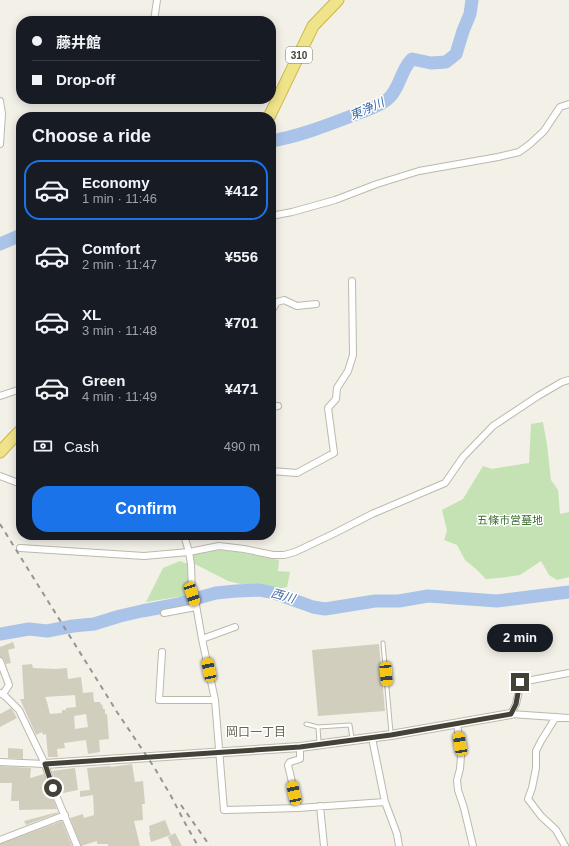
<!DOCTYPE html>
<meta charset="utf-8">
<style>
:root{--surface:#171b24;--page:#20242c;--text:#f1f3f6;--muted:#9ea1a6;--line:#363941;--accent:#1a73e8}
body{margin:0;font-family:Helvetica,"Noto Sans JP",sans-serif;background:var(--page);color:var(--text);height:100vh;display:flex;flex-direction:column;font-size:15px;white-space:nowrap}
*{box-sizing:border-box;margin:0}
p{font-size:13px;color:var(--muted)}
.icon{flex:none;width:22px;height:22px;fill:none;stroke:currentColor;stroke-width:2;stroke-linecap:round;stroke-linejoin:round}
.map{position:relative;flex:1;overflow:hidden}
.drawer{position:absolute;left:16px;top:112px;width:260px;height:428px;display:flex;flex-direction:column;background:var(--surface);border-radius:16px;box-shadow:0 2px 10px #0003}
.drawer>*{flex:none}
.banner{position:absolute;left:16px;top:16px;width:260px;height:88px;border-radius:16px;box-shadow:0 2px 10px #0003;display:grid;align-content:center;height:88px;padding:0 16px;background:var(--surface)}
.end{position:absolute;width:18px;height:18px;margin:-9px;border:5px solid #444137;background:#fff;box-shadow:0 0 0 2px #fff}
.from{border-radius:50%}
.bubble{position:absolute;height:28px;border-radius:14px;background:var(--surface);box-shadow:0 2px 10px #0003;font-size:13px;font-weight:700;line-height:28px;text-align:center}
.car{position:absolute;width:12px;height:24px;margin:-12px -6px;border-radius:5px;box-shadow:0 0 3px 1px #0007;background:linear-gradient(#f5c518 24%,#345 0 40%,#f5c518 0 76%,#345 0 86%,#f5c518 0)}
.banner b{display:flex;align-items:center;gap:14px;height:38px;font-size:15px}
.banner b+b{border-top:1px solid var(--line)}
.banner i{width:10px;height:10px;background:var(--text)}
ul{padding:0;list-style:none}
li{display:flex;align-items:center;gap:12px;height:60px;margin:0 8px 6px;padding:0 8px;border:2px solid transparent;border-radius:16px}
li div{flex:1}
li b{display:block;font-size:15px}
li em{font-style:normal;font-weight:700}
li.selected{border-color:var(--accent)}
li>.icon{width:36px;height:36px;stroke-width:1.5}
h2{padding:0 16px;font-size:18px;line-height:48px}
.pay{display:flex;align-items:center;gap:10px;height:44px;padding:0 16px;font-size:15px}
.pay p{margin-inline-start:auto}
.button{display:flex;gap:8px;margin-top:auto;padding:8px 16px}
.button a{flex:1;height:46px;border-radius:16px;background:var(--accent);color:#fff;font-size:16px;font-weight:700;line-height:46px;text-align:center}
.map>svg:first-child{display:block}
.green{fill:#c5e2b4}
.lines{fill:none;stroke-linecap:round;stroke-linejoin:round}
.river{stroke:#aac3e8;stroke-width:13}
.building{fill:#d2cebe;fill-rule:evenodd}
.service-casing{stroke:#bcb9ab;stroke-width:5}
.minor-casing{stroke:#bcb9ab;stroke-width:8}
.tertiary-casing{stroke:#bcb9ab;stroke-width:10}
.trunk-casing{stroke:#ccb447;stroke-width:13}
.service{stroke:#fff;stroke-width:3}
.minor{stroke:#fff;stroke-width:6}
.tertiary{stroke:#fff;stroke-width:8}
.trunk{stroke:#f0e48a;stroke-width:11}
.rail{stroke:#959595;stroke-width:2;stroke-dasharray:5 5;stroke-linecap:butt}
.route{stroke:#444137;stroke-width:5}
.labels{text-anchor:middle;stroke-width:3;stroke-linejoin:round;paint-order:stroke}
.shield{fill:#fff;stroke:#7c7a73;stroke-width:1}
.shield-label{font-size:10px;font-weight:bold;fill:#444137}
.park-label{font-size:11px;fill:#3d6f30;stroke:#fff}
.water-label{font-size:12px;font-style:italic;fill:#3c65a4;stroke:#fff}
.neighbourhood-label{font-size:12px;fill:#66614f;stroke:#fff}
</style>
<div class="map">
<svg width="569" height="846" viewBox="0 0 569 846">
<rect width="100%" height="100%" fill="#f2f0e7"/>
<!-- green -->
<path class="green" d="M543,422L547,445L551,480L558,490L560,514L569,512V577L557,580L549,575L541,561L520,575L499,578L486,579L476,569L465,560L457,545L444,540L447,531L442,510L463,499L483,466L492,469L497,468L529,463L531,424Z
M219,550L239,552L279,560L278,571L290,572L287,587L277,589L257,588L228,581L193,563V554Z
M180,561L188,564V584L190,595L146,602L163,568Z"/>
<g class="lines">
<!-- river -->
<path class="river" d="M271,141C301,136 330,124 359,113C369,109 381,106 389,98C400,88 401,69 412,59L431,63L446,62L456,54L463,31L470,14L472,0
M0,244L21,235
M0,634L29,629L47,631L73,626L94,624L120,616L142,611L179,604L194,599L216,593L236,591L259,590L274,593L313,607L325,609L375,601H399L428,596L497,601L569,592"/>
</g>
<!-- building -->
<path class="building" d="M13,642L15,648L8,650L11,663L6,664L3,658L0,657V647Z
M379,644L385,711L318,716L312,650Z
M32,664L33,668L56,669L67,668L68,679L81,677L83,693L93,692L94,702H100L101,705L102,704L103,709H105V714H107L109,739L99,740L100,752L88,754L86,740L64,743L65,748L57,749L58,757H48L46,734L43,735L42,732L36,735L20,699H24L22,665ZM75,695L76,707L66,708V710H62V713L50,714L47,702L45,697ZM86,714L88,727L75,729L74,716Z
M11,708L13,711L17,718L0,727V714Z
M8,748L23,749V759L8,758Z
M132,764L135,782L143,781L145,804H142L143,820L134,821L140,846H108V844H97V841L81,846L70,818L83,814L84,818L94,815L93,795L80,797V791L90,790L87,768L110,766L111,767Z
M0,766L31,768L30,778L44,774L57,809L19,810V801H11L12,783H0Z
M75,768L78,790L68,792L60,794L52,771Z
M58,812V813L26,825L24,821Z
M165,820L171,835L151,842L149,832H150L149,826Z
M62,821L72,846H0V844Z
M175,833L182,846H172L168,837Z"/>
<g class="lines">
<defs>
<path id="service" d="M383,643L391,733
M306,724L318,727
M319,743L318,727L350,725L352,738"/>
<path id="minor" d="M154,21L157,0
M0,101L2,114L0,144
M271,216L292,212L335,200L377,184L419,171L498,157L519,152L530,144L544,131L560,107L569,104
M271,312L277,302L284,300L297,306L316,304
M0,396L21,389
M271,407L278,406
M271,471L297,473L334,453L328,408L336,399L337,388L348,371L353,355L352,281
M0,476L21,484
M184,535L189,552L191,564L192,594L196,605L202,639L215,700L224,810L298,808L385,802
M20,548L144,556L189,552L219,546L244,549L273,555H284L295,552L333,534L372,514L445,483L463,457L493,426L538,396L562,382L569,380
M164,613L196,607
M202,639L235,627
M162,652L159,700H215
M0,661L9,685L3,694
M569,673L521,682L516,704L511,714L569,718
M0,693L6,697L19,710L45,764L53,788L77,846
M556,717L541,741L536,751V768L532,788L528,799L541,816L556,830L565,846
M457,724L460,744L461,756L460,769L457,780L458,790L464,808L473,846
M372,738L385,802L397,834L399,846
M0,762L45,764
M320,806L324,846
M298,808L288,765L290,762L300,759V747
M0,840L65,815"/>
<path id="tertiary" d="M45,764L300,747L391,735L511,714"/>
<path id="trunk" d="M269,117L313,26L338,0
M0,452L15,436L21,430"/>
</defs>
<!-- service casing -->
<use href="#service" class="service-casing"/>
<!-- minor casing -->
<use href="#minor" class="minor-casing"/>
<!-- tertiary casing -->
<use href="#tertiary" class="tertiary-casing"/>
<!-- trunk casing -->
<use href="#trunk" class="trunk-casing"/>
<!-- service -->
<use href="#service" class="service"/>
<!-- minor -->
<use href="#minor" class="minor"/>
<!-- tertiary -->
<use href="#tertiary" class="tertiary"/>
<!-- trunk -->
<use href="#trunk" class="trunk"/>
<!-- rail -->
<path class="rail" d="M0,524L117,712L154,767L171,796L185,823L198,846
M181,805L210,846"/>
</g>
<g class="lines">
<!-- route -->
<path class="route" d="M53,788L45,764L300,747L391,735L511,714L516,704L520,682"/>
</g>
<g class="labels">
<!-- shield labels -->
<rect class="shield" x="286" y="47" width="26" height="16" rx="3"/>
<g class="shield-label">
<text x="299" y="59">310</text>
</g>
<!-- park labels -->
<g class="park-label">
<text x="510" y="524">五條市営墓地</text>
</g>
<!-- water labels -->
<g class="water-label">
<text transform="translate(367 109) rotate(-24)" y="4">東浄川</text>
<text transform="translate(283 596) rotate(16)" y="4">西川</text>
</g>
<!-- neighbourhood labels -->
<g class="neighbourhood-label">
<text x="256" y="736">岡口一丁目</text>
</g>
</g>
</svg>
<i class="end from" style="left:53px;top:788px"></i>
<i class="end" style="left:520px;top:682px"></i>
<div class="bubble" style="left:487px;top:624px;width:66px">2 min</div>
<i class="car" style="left:192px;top:594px;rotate:162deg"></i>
<i class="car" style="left:209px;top:670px;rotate:348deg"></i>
<i class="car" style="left:386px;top:674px;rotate:175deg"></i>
<i class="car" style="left:460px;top:744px;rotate:351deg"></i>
<i class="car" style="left:294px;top:793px;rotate:348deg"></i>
<div class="banner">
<b><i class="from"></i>藤井館</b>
<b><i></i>Drop-off</b>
</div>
<section class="drawer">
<h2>Choose a ride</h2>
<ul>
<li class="selected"><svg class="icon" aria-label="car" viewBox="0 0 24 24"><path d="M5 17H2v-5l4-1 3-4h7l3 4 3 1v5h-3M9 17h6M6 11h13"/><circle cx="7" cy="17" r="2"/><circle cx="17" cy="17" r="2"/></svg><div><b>Economy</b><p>1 min · 11:46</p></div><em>¥412</em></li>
<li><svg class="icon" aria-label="car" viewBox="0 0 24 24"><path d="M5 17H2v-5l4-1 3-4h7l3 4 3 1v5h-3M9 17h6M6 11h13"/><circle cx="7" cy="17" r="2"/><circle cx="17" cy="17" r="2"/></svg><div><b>Comfort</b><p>2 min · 11:47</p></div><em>¥556</em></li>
<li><svg class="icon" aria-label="car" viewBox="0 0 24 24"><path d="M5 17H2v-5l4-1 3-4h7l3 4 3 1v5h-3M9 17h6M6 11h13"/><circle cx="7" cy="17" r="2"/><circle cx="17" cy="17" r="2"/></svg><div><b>XL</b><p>3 min · 11:48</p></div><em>¥701</em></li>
<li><svg class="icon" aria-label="car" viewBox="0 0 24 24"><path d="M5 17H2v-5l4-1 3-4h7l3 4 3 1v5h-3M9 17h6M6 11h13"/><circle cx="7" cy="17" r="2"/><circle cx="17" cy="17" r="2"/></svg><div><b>Green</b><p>4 min · 11:49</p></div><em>¥471</em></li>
</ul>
<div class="pay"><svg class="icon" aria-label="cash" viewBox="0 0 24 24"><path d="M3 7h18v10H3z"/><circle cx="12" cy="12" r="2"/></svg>Cash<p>490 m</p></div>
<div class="button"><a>Confirm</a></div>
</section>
</div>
